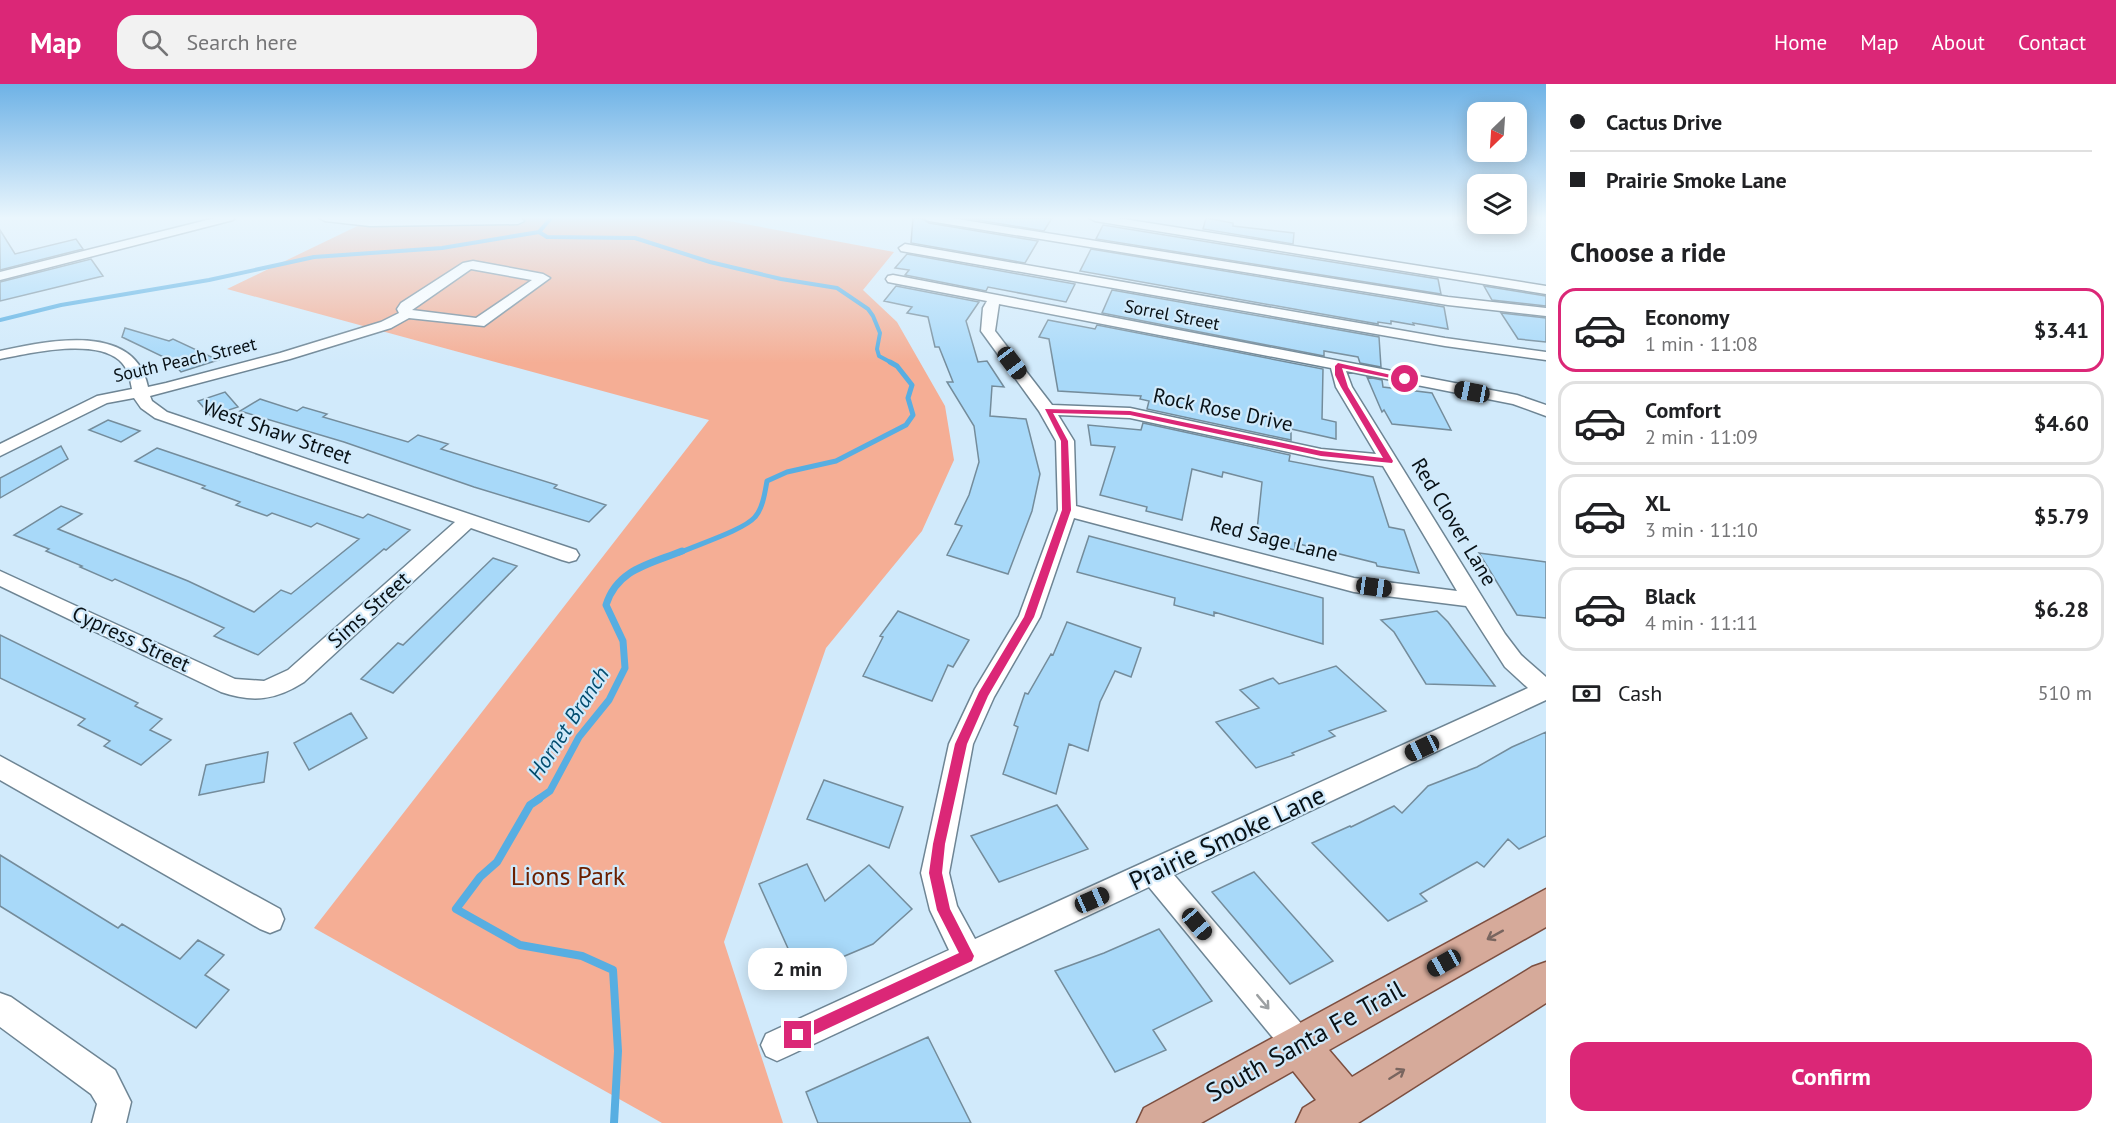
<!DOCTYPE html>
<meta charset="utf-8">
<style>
:root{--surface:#fff;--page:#f2f2f2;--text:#202124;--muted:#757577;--line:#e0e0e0;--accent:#db2777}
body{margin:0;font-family:"PT Sans",sans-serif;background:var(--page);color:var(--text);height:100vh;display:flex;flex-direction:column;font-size:22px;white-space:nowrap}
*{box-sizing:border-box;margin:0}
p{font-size:20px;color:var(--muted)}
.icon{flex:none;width:33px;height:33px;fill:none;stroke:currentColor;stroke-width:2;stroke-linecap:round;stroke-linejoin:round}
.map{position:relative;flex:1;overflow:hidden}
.drawer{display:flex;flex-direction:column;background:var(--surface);width:570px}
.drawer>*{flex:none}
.guide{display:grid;align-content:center;height:132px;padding:0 24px;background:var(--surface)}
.needle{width:39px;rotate:205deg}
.controls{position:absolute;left:1467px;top:18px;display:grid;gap:12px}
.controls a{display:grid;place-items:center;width:60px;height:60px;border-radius:12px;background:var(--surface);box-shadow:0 3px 15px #0003;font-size:30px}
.end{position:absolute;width:27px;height:27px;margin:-14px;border:8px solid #db2777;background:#fff;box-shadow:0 0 0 3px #fff}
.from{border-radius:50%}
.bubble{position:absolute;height:42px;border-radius:18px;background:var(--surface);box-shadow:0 3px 15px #0003;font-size:20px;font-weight:700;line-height:42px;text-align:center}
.car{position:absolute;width:18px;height:36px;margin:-18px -9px;border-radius:8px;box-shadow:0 0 4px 2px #0007;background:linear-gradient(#222 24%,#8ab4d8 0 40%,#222 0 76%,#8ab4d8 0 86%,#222 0)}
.guide b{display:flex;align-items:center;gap:21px;height:57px;font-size:22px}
.guide b+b{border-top:2px solid var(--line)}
.guide i{width:15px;height:15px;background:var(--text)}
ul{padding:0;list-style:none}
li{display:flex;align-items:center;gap:18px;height:84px;margin:0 12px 9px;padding:0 12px;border:3px solid var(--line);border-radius:18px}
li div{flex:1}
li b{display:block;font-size:22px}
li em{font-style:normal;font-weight:700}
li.selected{border-color:var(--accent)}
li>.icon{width:54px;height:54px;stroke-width:1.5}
h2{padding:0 24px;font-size:27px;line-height:72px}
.pay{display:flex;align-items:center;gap:15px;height:66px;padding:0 24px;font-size:22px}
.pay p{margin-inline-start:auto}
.action{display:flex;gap:12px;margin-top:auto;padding:12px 24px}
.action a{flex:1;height:69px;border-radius:18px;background:var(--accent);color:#fff;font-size:24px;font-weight:700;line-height:69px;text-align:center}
header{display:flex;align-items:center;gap:36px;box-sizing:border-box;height:84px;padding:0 30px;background:var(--accent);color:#fff}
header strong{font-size:28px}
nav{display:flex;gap:33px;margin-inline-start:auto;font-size:21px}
.search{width:420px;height:54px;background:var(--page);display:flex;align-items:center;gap:15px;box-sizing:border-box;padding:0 21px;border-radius:18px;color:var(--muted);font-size:22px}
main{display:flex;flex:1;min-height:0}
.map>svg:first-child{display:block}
.green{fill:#f5ae95}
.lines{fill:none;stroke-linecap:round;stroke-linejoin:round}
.stream-far3{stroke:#57aee2;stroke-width:4}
.stream-far2{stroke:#57aee2;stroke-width:5}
.stream-far1{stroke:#57aee2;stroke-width:7}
.stream{stroke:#57aee2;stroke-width:8}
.building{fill:#a8d9f9;stroke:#748c9b;stroke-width:1.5}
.minor-casing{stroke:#6e8594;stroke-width:3}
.major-casing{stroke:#7c4f40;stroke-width:3}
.minor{fill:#fff;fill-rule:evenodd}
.major{fill:#d6aa9a;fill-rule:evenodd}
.oneway{stroke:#79655f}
.oneway2{stroke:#9ca0a2}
.route{fill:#db2777}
.labels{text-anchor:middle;stroke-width:4.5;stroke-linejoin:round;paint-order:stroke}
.far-street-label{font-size:18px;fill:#081116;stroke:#d1eafb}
.street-label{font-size:21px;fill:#081116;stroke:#d1eafb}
.water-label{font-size:22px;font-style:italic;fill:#034d6f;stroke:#d1eafb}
.near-street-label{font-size:26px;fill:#081116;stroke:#d1eafb}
.near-park-label{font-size:26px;fill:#6b2000;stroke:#d1eafb}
</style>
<header>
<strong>Map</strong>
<div class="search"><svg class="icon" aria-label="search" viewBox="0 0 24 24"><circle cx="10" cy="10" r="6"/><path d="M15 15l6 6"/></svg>Search here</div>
<nav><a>Home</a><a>Map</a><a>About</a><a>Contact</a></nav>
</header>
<main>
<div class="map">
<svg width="1546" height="1039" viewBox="0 0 1546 1039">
<rect width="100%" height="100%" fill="#d1eafb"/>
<!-- green -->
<path class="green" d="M374,134H713L894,168L863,206L897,238L945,322L954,376L922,447L826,564L724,858L783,1039H662L314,844L709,336L227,205Z"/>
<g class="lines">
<!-- stream-far3 -->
<path class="stream-far3" d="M551,134L539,148L547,153L635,154L710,178L781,195L837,204L868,225L873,232L880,249L877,265L879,272L892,279
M0,236L61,221L209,196L314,173L442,164L539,148"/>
<!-- stream-far2 -->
<path class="stream-far2" d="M679,469C696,461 744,446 755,433C763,424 765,408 767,397L787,388L836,377L906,341L913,331L908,314L912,301L897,282L890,278"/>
<!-- stream-far1 -->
<path class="stream-far1" d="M537,716L550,707L579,653L609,616L625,584L623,557L606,521C617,485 650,480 682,467"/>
<!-- stream -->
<path class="stream" d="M539,715L530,721L497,778L480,793L456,825L520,861L582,872L613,886L618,967L614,1039"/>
</g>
<!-- building -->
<path class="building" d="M913,134H921L929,139L1038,157L1025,179L911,159Z
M966,134H1052L1044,147Z
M1206,134L1233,139V142L1294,149L1293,160L1203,145Z
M1103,141L1438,195L1441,210L1096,155Z
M0,146L15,170L76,155L83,165L0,186Z
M1091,165L1444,223L1448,245L1413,239L1414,241L1391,237V240L1378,238V240L1080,187Z
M907,170L1018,190L1075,200L1066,218L988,203L986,207L905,191L909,186L895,184Z
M91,175L103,192L0,217V198Z
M896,202L979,218L966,237L978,278L987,277L1004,303L992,302L990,332L1026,335L1040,390L1032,427L1008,490L947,471L962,442L955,440L969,411L979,378L974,342L947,298H953L939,263H935L928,233L907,229L912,223L884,217Z
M1484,202L1546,212V222L1492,216Z
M1112,206L1379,253L1381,283L1360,279L1358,273L1324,267V272L1102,229Z
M1501,229L1546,234V258L1518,255Z
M1048,236L1095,245L1097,241L1323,285L1322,335L1336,338V355L1291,345V356L1147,325L1149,317L1140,315L1141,312L1058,307L1049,255L1039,253Z
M125,244L169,257L173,255L218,276L181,288L170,276L122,253Z
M1367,293L1382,296L1383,303L1432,309L1451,346L1392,340L1384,326L1382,328Z
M225,308L238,323L211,332L198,317Z
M260,315L297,327L303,323L327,330L323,333L408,358L418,351L448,360L441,365L557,401L554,404L606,421L589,438L474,403L344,358L240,327Z
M108,336L140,347L121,358L89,346Z
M1143,339L1290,371L1289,377L1373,393L1389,443L1404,446L1419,489L1377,482L1376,479L1295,459V466L1256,456L1262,398L1223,388L1222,393L1192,385L1182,436L1146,427L1147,423L1100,411L1115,363L1091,361L1088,341L1141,346Z
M61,362L68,375L0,414V394Z
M157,364L363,434L368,430L410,446L386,466L384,465L258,571L214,552L224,544L115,495L112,497L80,483L82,482L46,467L49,465L14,451L61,422L82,430L58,445L188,497L254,528L281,506L291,510L359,455L317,439L311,443L272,429L267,432L236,421L240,418L202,404L205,402L135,377Z
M1089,452L1323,514V560L1214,528V532L1174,521L1175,514L1077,488Z
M1479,469L1546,478V534L1517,531Z
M493,474L517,482L393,609L361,595L398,559L403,561Z
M898,527L969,556L953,583L948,581L932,617L863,592L883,553L880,552Z
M1437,527L1448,538L1495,602L1426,600L1394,548L1381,536Z
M1067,538L1141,564L1131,593L1115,587L1100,618L1088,667L1069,660L1056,710L1003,690L1018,643L1014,641L1025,609L1028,610L1051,570L1053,571Z
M0,551L138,619L135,622L162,635L150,646L171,656L141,681L104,662L110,657L78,641L85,635L0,594Z
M1336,582L1386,627L1329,647L1335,652L1292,669L1294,671L1256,684L1216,638L1259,624L1240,606L1273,594L1279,600Z
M351,629L367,654L309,686L294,659Z
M1546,648V752L1519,765L1508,755L1484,783L1477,778L1420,810L1427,817L1388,837L1312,759L1350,742L1351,743L1394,722L1402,729L1428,702L1477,683L1512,663Z
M268,668L264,698L199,711L206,681Z
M824,696L903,723L889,764L807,735Z
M1057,721L1088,765L999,798L971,752Z
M0,771L118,844L122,840L180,875L198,856L224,871L205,891L229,906L196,944L0,822Z
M807,780L825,817L869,781L912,825L873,860L800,891L759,800Z
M1254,788L1333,877L1290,900L1212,808Z
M1159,845L1212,917L1153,946L1166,966L1115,988L1055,887L1104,869Z
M928,953L971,1039H818L806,1008Z"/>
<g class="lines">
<defs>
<path id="minor" d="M215,134H235L233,136L0,196V188Z
M319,134H520L524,137L518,140L370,142L325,137Z
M923,134H951L1448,213L1546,224V232L1448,221L929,137Z
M1089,134H1117L1546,202V210L1095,137Z
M905,160L1445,254L1546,268V276L1445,262L901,167L899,164Z
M473,177L543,190L550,194L484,242L409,234L391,244L290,275L150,312L152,317L167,328L576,466L579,471L576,476L569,478L562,476L471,444L304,598C276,616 253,619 221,608L0,502V487L235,595L264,597L288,586L455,438L155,334L141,324L134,314L107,319L0,372V360L97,312L132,305C130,294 128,284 119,276C94,254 29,269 0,275V267C46,257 135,237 148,303L166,299L280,269L381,238L399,229L397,225L401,219L463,179ZM471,185L532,196L476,234L412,226Z
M893,191L1517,311L1546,321V332L1513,320L1346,287L1352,303L1505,550L1521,571L1546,593V616L1174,791L1310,950L1315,961L1310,972L1299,977L1288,972L1149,803L788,972L777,977L766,972L761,961L766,950L949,866L930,826L921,789L949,660L975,605L1019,532L1058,426L1056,357L1039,327L981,247L983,224L987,217L888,198L886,195L888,192ZM999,220L1331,284L1336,303L1376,370L1321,365L1130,324L1052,321L995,247ZM1058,331L1130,334L1321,375L1383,382L1457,507L1354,494L1076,422L1074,357ZM1074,434L1354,508L1466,522L1505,583L1528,604L975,855L957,822L949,789L973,660L994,613L1040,533Z
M0,672L280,825L284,835L280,845L270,849L260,845L0,696Z
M0,909L11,913L115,986L131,1018L126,1039H92L97,1020L91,1010L0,943Z"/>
<path id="major" d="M1546,805V843L1329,966L1352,993L1532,883L1546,878V919L1358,1039H1296L1303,1024L1316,1016L1293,987L1201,1039H1137L1144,1024Z"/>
</defs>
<!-- minor casing -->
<use href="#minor" class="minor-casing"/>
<!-- major casing -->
<use href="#major" class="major-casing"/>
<!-- minor -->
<use href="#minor" class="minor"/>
<!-- major -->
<use href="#major" class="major"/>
</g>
<!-- one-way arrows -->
<defs><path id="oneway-shaft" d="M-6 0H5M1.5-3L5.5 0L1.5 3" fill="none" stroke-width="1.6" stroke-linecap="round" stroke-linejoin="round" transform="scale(1.5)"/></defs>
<g class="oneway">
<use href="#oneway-shaft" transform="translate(1495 851) rotate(151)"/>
<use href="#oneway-shaft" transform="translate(1397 990) rotate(-32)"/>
</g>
<use class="oneway2" href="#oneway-shaft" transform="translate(1263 918) rotate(50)"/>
<!-- sky -->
<linearGradient id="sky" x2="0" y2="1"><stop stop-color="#6eb2e6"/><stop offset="0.48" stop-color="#eaf6fd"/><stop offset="1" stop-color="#eaf6fd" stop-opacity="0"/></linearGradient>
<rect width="1546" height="279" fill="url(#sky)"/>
<!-- route -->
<path class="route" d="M1338,279L1409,295L1405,297L1342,284L1348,303L1393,377L1392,379L1321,372L1130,331L1053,329L1068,357L1071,426L1034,533L988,612L967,660L945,760L942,789L950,825L974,872L972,877L803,956L798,958L793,956L791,951L793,946L959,869L937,826L929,789L933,760L955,660L979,608L1024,533L1062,426L1061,357L1045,325L1130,327L1321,367L1383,374L1341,303L1335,291V282Z"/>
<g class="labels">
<!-- far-street labels -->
<g class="far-street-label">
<text transform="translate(1172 231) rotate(11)" y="6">Sorrel Street</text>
<text transform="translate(185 276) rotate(-13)" y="6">South Peach Street</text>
</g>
<!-- street labels -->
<g class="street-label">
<text transform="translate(1223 326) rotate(12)" y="7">Rock Rose Drive</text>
<text transform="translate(277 348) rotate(19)" y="7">West Shaw Street</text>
<text transform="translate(1454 438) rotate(59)" y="7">Red Clover Lane</text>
<text transform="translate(1274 455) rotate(14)" y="7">Red Sage Lane</text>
<text transform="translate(369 526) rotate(-42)" y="7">Sims Street</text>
<text transform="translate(131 555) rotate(25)" y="7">Cypress Street</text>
</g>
<!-- water labels -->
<g class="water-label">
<text transform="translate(568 639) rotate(-57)" y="8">Hornet Branch</text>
</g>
<!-- near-street labels -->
<g class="near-street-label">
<text transform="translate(1227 754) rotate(-25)" y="9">Prairie Smoke Lane</text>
<text transform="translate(1305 957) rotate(-29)" y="9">South Santa Fe Trail</text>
</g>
<!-- near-park labels -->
<g class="near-park-label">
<text x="568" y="801">Lions Park</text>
</g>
</g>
</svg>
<div class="controls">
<a><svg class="needle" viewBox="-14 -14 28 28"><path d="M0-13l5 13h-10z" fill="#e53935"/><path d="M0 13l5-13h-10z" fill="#757577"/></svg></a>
<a><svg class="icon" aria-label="layers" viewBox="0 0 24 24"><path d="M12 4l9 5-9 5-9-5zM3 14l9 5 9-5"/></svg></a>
</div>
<i class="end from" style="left:1405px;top:295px"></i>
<i class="end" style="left:798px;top:951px"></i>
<div class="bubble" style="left:748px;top:864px;width:99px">2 min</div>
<i class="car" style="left:1012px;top:279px;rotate:143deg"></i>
<i class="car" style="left:1472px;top:308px;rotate:281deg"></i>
<i class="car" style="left:1374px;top:503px;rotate:98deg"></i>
<i class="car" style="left:1422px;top:664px;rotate:245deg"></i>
<i class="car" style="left:1092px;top:816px;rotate:66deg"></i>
<i class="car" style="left:1197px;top:840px;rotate:140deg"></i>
<i class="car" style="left:1444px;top:879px;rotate:241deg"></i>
</div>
<section class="drawer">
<div class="guide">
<b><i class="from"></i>Cactus Drive</b>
<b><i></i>Prairie Smoke Lane</b>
</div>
<h2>Choose a ride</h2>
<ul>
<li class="selected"><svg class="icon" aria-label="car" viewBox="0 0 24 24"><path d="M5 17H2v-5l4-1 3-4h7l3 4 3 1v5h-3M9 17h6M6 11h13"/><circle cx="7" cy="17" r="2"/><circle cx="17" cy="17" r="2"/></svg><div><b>Economy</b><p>1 min · 11:08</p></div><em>$3.41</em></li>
<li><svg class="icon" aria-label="car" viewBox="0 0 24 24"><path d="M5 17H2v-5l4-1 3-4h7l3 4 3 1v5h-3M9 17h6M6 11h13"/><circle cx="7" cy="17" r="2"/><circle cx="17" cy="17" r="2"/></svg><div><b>Comfort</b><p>2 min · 11:09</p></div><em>$4.60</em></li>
<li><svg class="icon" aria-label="car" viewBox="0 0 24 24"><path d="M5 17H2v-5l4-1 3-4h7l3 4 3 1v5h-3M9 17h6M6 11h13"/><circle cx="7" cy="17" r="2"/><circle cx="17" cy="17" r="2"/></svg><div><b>XL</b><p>3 min · 11:10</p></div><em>$5.79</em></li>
<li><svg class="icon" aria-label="car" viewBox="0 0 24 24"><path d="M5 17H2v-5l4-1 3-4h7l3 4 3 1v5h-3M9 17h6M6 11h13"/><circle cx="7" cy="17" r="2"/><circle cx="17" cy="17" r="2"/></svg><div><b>Black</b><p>4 min · 11:11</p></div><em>$6.28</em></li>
</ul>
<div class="pay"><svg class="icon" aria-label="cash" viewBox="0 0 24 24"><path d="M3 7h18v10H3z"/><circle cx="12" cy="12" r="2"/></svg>Cash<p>510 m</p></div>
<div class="action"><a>Confirm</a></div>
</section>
</main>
